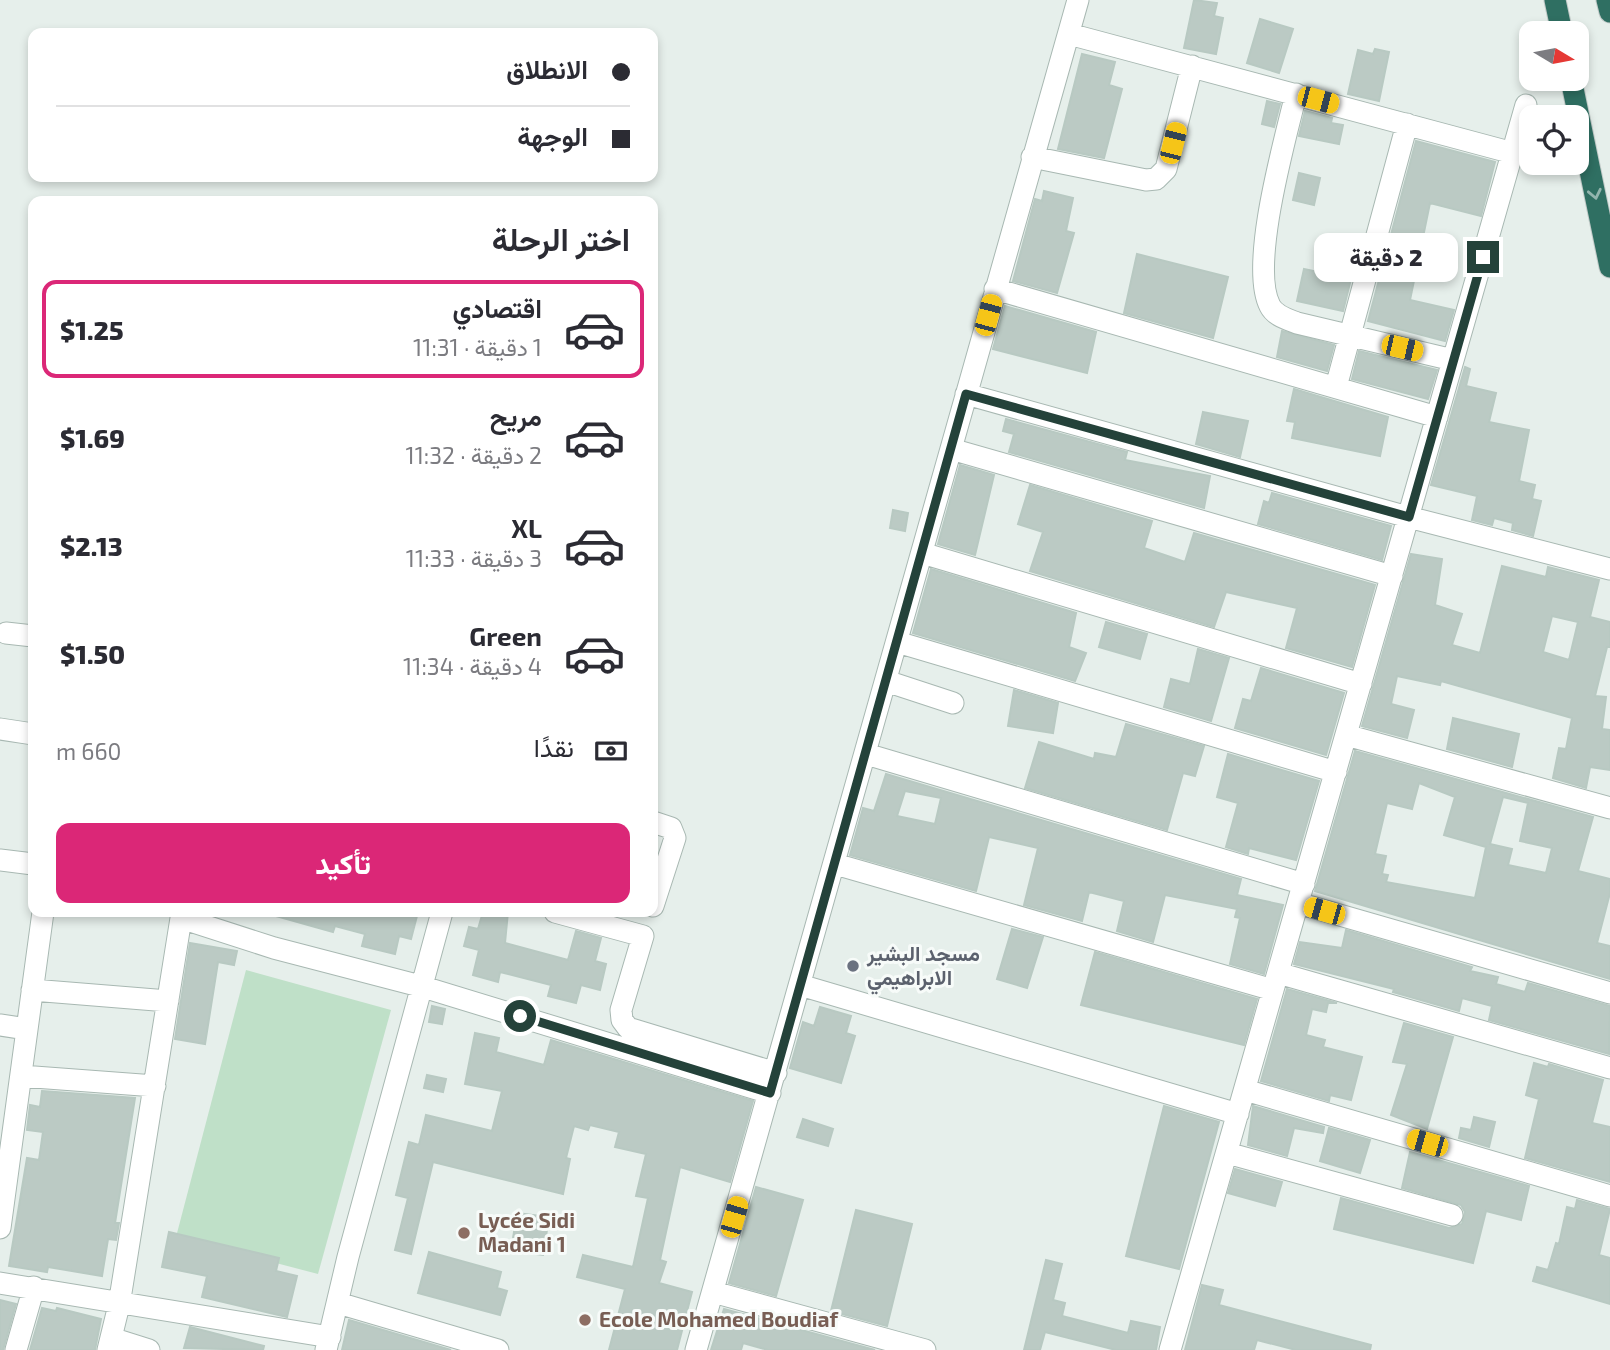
<!DOCTYPE html>
<html lang="ar">
<meta charset="utf-8">
<style>
:root{--surface:#fff;--page:#f2f2f3;--text:#2b2b33;--muted:#7c7c81;--line:#e1e1e2;--accent:#db2777}
body{margin:0;font-family:"Exo 2",Vazirmatn,sans-serif;background:var(--page);color:var(--text);direction:rtl;height:100vh;display:flex;flex-direction:column;font-size:26px;white-space:nowrap}
*{box-sizing:border-box;margin:0}
p{font-size:23px;color:var(--muted)}
.icon{flex:none;width:38px;height:38px;fill:none;stroke:currentColor;stroke-width:2;stroke-linecap:round;stroke-linejoin:round}
.map{position:relative;flex:1;overflow:hidden;direction:ltr}
.sheet{position:absolute;left:28px;top:196px;width:630px;height:721px;display:flex;flex-direction:column;background:var(--surface);border-radius:14px;box-shadow:0 4px 10px #0003;direction:rtl}
.sheet>*{flex:none}
.guide{position:absolute;left:28px;top:28px;width:630px;height:154px;border-radius:14px;box-shadow:0 4px 10px #0003;direction:rtl;display:grid;align-content:center;height:154px;padding:0 28px;background:var(--surface)}
.needle{width:46px;rotate:100deg}
.controls{position:absolute;left:1519px;top:21px;display:grid;gap:14px}
.controls a{display:grid;place-items:center;width:70px;height:70px;border-radius:14px;background:var(--surface);box-shadow:0 4px 10px #0003;font-size:35px}
.end{position:absolute;width:32px;height:32px;margin:-16px;border:9px solid #24423a;background:#fff;box-shadow:0 0 0 4px #fff}
.from{border-radius:50%}
.bubble{position:absolute;height:49px;border-radius:14px;background:var(--surface);box-shadow:0 4px 10px #0003;font-size:23px;font-weight:800;line-height:49px;text-align:center;direction:rtl}
.car{position:absolute;width:21px;height:42px;margin:-21px -10px;border-radius:9px;box-shadow:0 0 5px 2px #0007;background:linear-gradient(#f5c518 24%,#345 0 40%,#f5c518 0 76%,#345 0 86%,#f5c518 0)}
.guide b{display:flex;align-items:center;gap:24px;height:66px;font-size:26px}
.guide b+b{border-top:2px solid var(--line)}
.guide i{width:18px;height:18px;background:var(--text)}
ul{padding:0;list-style:none}
li{display:flex;align-items:center;gap:21px;height:98px;margin:0 14px 10px;padding:0 14px;border:4px solid transparent;border-radius:14px}
li div{flex:1}
li b{display:block;font-size:26px}
li em{font-style:normal;font-weight:800}
li.selected{border-color:var(--accent)}
li>.icon{width:63px;height:63px;stroke-width:1.5}
h2{padding:0 28px;font-size:32px;line-height:84px}
.pay{display:flex;align-items:center;gap:18px;height:77px;padding:0 28px;font-size:26px}
.pay p{margin-inline-start:auto}
.cta{display:flex;gap:14px;margin-top:auto;padding:14px 28px}
.cta a{flex:1;height:80px;border-radius:14px;background:var(--accent);color:#fff;font-size:28px;font-weight:800;line-height:80px;text-align:center}
.map>svg:first-child{display:block}
.green{fill:#bfe0c8}
.building{fill:#bbcac4;stroke:#b8c9c2;stroke-width:2;fill-rule:evenodd}
.lines{fill:none;stroke-linecap:round;stroke-linejoin:round}
.minor-casing{stroke:#a8b8b2;stroke-width:23}
.highway-casing{stroke:#c2cac8;stroke-width:23}
.minor{stroke:#fff;stroke-width:21}
.highway{stroke:#2f6f62;stroke-width:21}
.oneway{stroke:#93b5ae}
.route{stroke:#24423a;stroke-width:9}
.worship-dot{fill:#6b7280;stroke:#f7fbf9;stroke-width:2.5}
.education-dot{fill:#8d6e63;stroke:#f7fbf9;stroke-width:2.5}
.labels{text-anchor:middle;stroke-width:6;stroke-linejoin:round;paint-order:stroke}
.worship-label{font-size:21px;font-weight:bold;fill:#5b616d;stroke:#f7fbf9;text-anchor:start}
.education-label{font-size:21px;font-weight:bold;fill:#785e54;stroke:#f7fbf9;text-anchor:start}
</style>
<div class="map">
<svg width="1610" height="1350" viewBox="0 0 1610 1350">
<rect width="100%" height="100%" fill="#e6efeb"/>
<!-- green -->
<path class="green" d="M246,970L391,1010L318,1274L176,1237Z"/>
<!-- building -->
<path class="building" d="M1194,0L1217,3L1214,16L1223,18L1216,54L1184,48Z
M1260,19L1293,29L1279,73L1247,63Z
M1375,49L1389,52L1379,101L1348,94L1358,50L1373,54Z
M1082,54L1115,62L1109,85L1122,89L1104,158L1058,149Z
M1267,101L1280,104L1274,127L1262,124Z
M1305,111L1332,118L1331,123L1343,125L1339,144L1299,136Z
M1416,141L1495,162L1481,216L1430,203L1410,300L1454,310L1445,341L1368,321Z
M1299,173L1320,178L1314,205L1293,200Z
M1044,191L1073,198L1066,231L1074,233L1057,293L1013,281L1035,199L1042,201Z
M1137,254L1228,277L1213,338L1124,313Z
M1304,269L1351,279L1343,311L1297,301Z
M1005,306L1096,332L1087,373L993,349Z
M1282,331L1334,345L1327,371L1277,357Z
M1359,351L1437,370L1428,399L1352,379Z
M1465,367L1470,369L1466,386L1496,393L1489,422L1529,430L1519,481L1535,485L1532,499L1541,501L1533,536L1512,530L1513,523L1494,518L1492,525L1472,520L1477,496L1431,485Z
M1294,389L1388,417L1380,456L1292,438L1295,422L1287,421Z
M1203,412L1248,421L1240,457L1196,444Z
M1006,419L1127,452L1125,460L1210,476L1204,508L1009,452L1014,434L1003,431Z
M960,465L994,475L975,555L938,544Z
M1030,485L1152,521L1144,548L1185,562L1194,533L1375,585L1352,667L1286,648L1297,608L1226,592L1214,627L1030,571L1043,532L1018,524Z
M1272,493L1391,526L1382,560L1258,524L1264,501L1269,503Z
M893,510L908,513L905,531L890,528Z
M1411,554L1442,559L1435,605L1462,614L1452,645L1480,653L1502,566L1546,577L1548,567L1599,580L1590,617L1610,622V647H1607L1595,696L1606,697L1602,729L1610,730V770L1590,767L1586,788L1553,778L1559,748L1566,749L1572,718L1441,681L1440,685L1397,676L1391,704L1414,710L1407,738L1362,726ZM1552,616L1578,622L1569,660L1543,652Z
M931,569L1076,613L1069,647L1086,653L1075,681L913,633Z
M1106,622L1147,634L1140,659L1099,647Z
M1198,649L1229,658L1211,721L1164,707L1171,679L1190,684Z
M1261,668L1344,693L1326,755L1235,728L1243,699L1251,701Z
M1014,690L1058,703L1053,733L1008,726Z
M1453,718L1519,734L1512,767L1447,749Z
M1126,724L1204,746L1195,776L1183,773L1167,830L1025,788L1039,742L1094,759L1095,753L1116,757Z
M1355,751L1593,817L1578,871L1610,879V893L1597,943L1610,946V979L1315,891ZM1419,783L1455,797L1444,835L1486,847L1475,898L1386,882L1388,875L1382,874L1386,856L1375,854L1387,803L1412,809ZM1503,797L1528,803L1520,841L1552,848L1546,873L1508,865L1512,849L1490,844Z
M1228,754L1319,781L1296,860L1249,848L1248,854L1226,847L1238,803L1217,797Z
M886,774L1241,879L1237,895L1283,905L1264,974L1230,964L1240,918L1235,917L1237,909L1165,895L1153,942L1117,931L1124,901L1089,892L1082,921L1024,905L1038,848L989,837L976,891L850,855L863,808L874,811ZM905,791L941,798L935,824L897,816Z
M277,912H418L411,939L399,936L395,954L362,946L365,934L335,926L333,932L276,916Z
M483,912H508L505,943L568,960L576,931L601,938L595,961L606,964L600,990L581,985L576,1003L548,996L551,985L500,972L498,982L473,975L479,950L464,946L469,927L478,929Z
M1012,929L1043,937L1027,988L997,979Z
M1346,930L1472,967L1470,971L1498,977L1496,984L1525,992L1528,983L1610,1006L1609,1054L1489,1020L1492,1006L1462,998L1459,1011L1393,992L1394,989L1294,964L1300,942L1342,948Z
M190,943L237,951L234,965L218,962L205,1044L175,1039Z
M1095,952L1257,999L1244,1045L1081,1005Z
M1287,989L1337,1003H1328L1326,1012L1312,1009L1306,1035L1325,1040L1323,1047L1362,1057L1351,1100L1330,1095L1329,1101L1261,1081Z
M432,1006L445,1009L442,1024L429,1022Z
M820,1007L851,1016L846,1033L855,1036L841,1083L790,1068L803,1022L814,1026Z
M1404,1023L1453,1037L1427,1129L1391,1115L1407,1064L1393,1062Z
M475,1033L499,1038L496,1052L544,1065L551,1040L753,1101L730,1182L680,1167L660,1260L666,1262L659,1283L692,1292L677,1350H609L625,1289L577,1277L583,1255L633,1267L648,1198L636,1196L646,1154L615,1147L619,1132L590,1125L588,1130L574,1126L566,1158L570,1159L563,1194L433,1162L411,1254L395,1250L408,1198L396,1195L409,1142L419,1145L426,1115L492,1131L502,1091L465,1084Z
M1534,1063L1548,1067L1549,1064L1603,1080L1592,1123L1610,1127V1182L1525,1158L1539,1099L1526,1095Z
M427,1075L446,1079L443,1092L424,1088Z
M42,1091L135,1098L115,1223H119L116,1240L108,1239L102,1276L48,1267L47,1272L9,1266L27,1158L39,1160L43,1132L27,1130L30,1105L40,1107Z
M1164,1106L1219,1122L1179,1269L1126,1256Z
M1253,1106L1324,1127L1323,1133L1294,1128L1287,1156L1248,1145Z
M1474,1117L1495,1122L1489,1147L1459,1138L1461,1128L1471,1130Z
M803,1119L833,1129L828,1146L797,1137Z
M1329,1128L1370,1140L1360,1173L1320,1161Z
M1410,1152L1529,1186L1521,1220L1486,1211L1473,1263L1334,1229L1341,1198L1449,1228L1462,1224L1465,1212L1461,1205L1402,1188Z
M1235,1169L1282,1182L1275,1206L1228,1193Z
M756,1187L803,1200L776,1296L729,1283Z
M1577,1200L1610,1209L1599,1255L1610,1258V1304L1533,1281L1537,1267L1548,1270L1556,1243L1559,1244L1567,1207L1575,1209Z
M856,1210L912,1224L887,1326L831,1311Z
M517,1213L549,1217L543,1255L511,1251Z
M169,1232L279,1258L276,1271L297,1276L287,1317L202,1297L207,1276L162,1267Z
M429,1252L501,1272L497,1288L507,1291L500,1315L418,1293Z
M1046,1260L1062,1264L1053,1300L1065,1303L1062,1316L1128,1333L1131,1321L1160,1327L1156,1350H1116L1045,1332L1040,1350H1024Z
M1202,1285L1223,1290L1219,1305L1371,1345L1370,1350H1296L1257,1340L1254,1350H1185Z
M0,1300L16,1304L3,1350H0Z
M42,1308L56,1311L57,1308L101,1319L95,1350H30Z
M724,1309L875,1350H768L743,1343L741,1350H711Z
M349,1320L451,1350H342Z
M190,1327L264,1346L263,1350L184,1348Z"/>
<g class="lines">
<defs>
<path id="minor" d="M1069,34L1513,153
M1296,94C1285,140 1249,266 1270,306C1275,316 1287,319 1297,323L1453,360
M1032,157L1146,180L1156,179L1166,169L1192,66
M995,289L1437,417
M1336,387L1407,124
M966,394L1408,517L1610,569
M951,449L1392,576
M922,553L1361,684
M6,633L33,636
M897,642L1336,772
M886,681L953,703
M0,729L33,734
M1346,735L1610,808
M866,754L1304,884
M653,822L671,828L675,838L653,906
M0,860L33,864
M835,864L1273,990
M1298,903L1610,993
M555,912L643,936L621,1010L622,1020L628,1028L776,1073
M181,918L274,948L420,986L770,1093
M1278,973L1610,1068
M800,985L1238,1114
M32,990L168,1001
M0,1025L27,1029
M21,1076L155,1086
M1245,1090L1610,1196
M1227,1153L1452,1215
M0,1228L43,912
M0,1283L330,1337
M713,1292L925,1350
M338,1303L498,1350
M111,1338L149,1350
M16,1350L34,1287
M108,1350L119,1305L182,912
M326,1350L348,1257L442,912
M696,1350L1078,0
M1170,1350L1526,105"/>
<path id="highway" d="M1555,0L1562,33
M1607,0L1610,12
M1571,79L1610,267"/>
</defs>
<!-- minor casing -->
<use href="#minor" class="minor-casing"/>
<!-- highway casing -->
<use href="#highway" class="highway-casing"/>
<!-- minor -->
<use href="#minor" class="minor"/>
<!-- highway -->
<use href="#highway" class="highway"/>
</g>
<!-- one-way arrows -->
<defs><path id="oneway-chevron" d="M-2-3.5L2.5 0L-2 3.5" fill="none" stroke-width="1.6" stroke-linecap="round" stroke-linejoin="round" transform="scale(1.75)"/></defs>
<use class="oneway" href="#oneway-chevron" transform="translate(1595 194) rotate(78)"/>
<g class="lines">
<!-- route -->
<path class="route" d="M520,1016L770,1093L966,394L1409,517L1483,257"/>
</g>
<!-- markers -->
<circle class="worship-dot" cx="853" cy="966" r="7"/>
<g class="education-dot">
<circle cx="464" cy="1233" r="7"/>
<circle cx="585" cy="1320" r="7"/>
</g>
<g class="labels">
<!-- worship labels -->
<g class="worship-label">
<text x="867" y="961">مسجد البشير<tspan x="867" dy="24">الابراهيمي</tspan></text>
</g>
<!-- education labels -->
<g class="education-label">
<text x="478" y="1228">Lycée Sidi<tspan x="478" dy="24">Madani 1</tspan></text>
<text x="599" y="1327">Ecole Mohamed Boudiaf</text>
</g>
</g>
</svg>
<div class="controls">
<a><svg class="needle" viewBox="-14 -14 28 28"><path d="M0-13l5 13h-10z" fill="#e53935"/><path d="M0 13l5-13h-10z" fill="#7c7c81"/></svg></a>
<a><svg class="icon" aria-label="locate" viewBox="0 0 24 24"><circle cx="12" cy="12" r="6"/><path d="M12 2v4M12 18v4M2 12h4M18 12h4"/></svg></a>
</div>
<i class="end from" style="left:520px;top:1016px"></i>
<i class="end" style="left:1483px;top:257px"></i>
<div class="bubble" style="left:1314px;top:233px;width:144px">2 دقيقة</div>
<i class="car" style="left:1318px;top:100px;rotate:105deg"></i>
<i class="car" style="left:1173px;top:143px;rotate:14deg"></i>
<i class="car" style="left:988px;top:315px;rotate:15deg"></i>
<i class="car" style="left:1402px;top:348px;rotate:103deg"></i>
<i class="car" style="left:1324px;top:911px;rotate:286deg"></i>
<i class="car" style="left:1427px;top:1143px;rotate:286deg"></i>
<i class="car" style="left:734px;top:1217px;rotate:16deg"></i>
<div class="guide">
<b><i class="from"></i>الانطلاق</b>
<b><i></i>الوجهة</b>
</div>
<section class="sheet">
<h2>اختر الرحلة</h2>
<ul>
<li class="selected"><svg class="icon" aria-label="car" viewBox="0 0 24 24"><path d="M5 17H2v-5l4-1 3-4h7l3 4 3 1v5h-3M9 17h6M6 11h13"/><circle cx="7" cy="17" r="2"/><circle cx="17" cy="17" r="2"/></svg><div><b>اقتصادي</b><p>1 دقيقة · 11:31</p></div><em>$1.25</em></li>
<li><svg class="icon" aria-label="car" viewBox="0 0 24 24"><path d="M5 17H2v-5l4-1 3-4h7l3 4 3 1v5h-3M9 17h6M6 11h13"/><circle cx="7" cy="17" r="2"/><circle cx="17" cy="17" r="2"/></svg><div><b>مريح</b><p>2 دقيقة · 11:32</p></div><em>$1.69</em></li>
<li><svg class="icon" aria-label="car" viewBox="0 0 24 24"><path d="M5 17H2v-5l4-1 3-4h7l3 4 3 1v5h-3M9 17h6M6 11h13"/><circle cx="7" cy="17" r="2"/><circle cx="17" cy="17" r="2"/></svg><div><b>XL</b><p>3 دقيقة · 11:33</p></div><em>$2.13</em></li>
<li><svg class="icon" aria-label="car" viewBox="0 0 24 24"><path d="M5 17H2v-5l4-1 3-4h7l3 4 3 1v5h-3M9 17h6M6 11h13"/><circle cx="7" cy="17" r="2"/><circle cx="17" cy="17" r="2"/></svg><div><b>Green</b><p>4 دقيقة · 11:34</p></div><em>$1.50</em></li>
</ul>
<div class="pay"><svg class="icon" aria-label="cash" viewBox="0 0 24 24"><path d="M3 7h18v10H3z"/><circle cx="12" cy="12" r="2"/></svg>نقدًا<p>660 m</p></div>
<div class="cta"><a>تأكيد</a></div>
</section>
</div>
